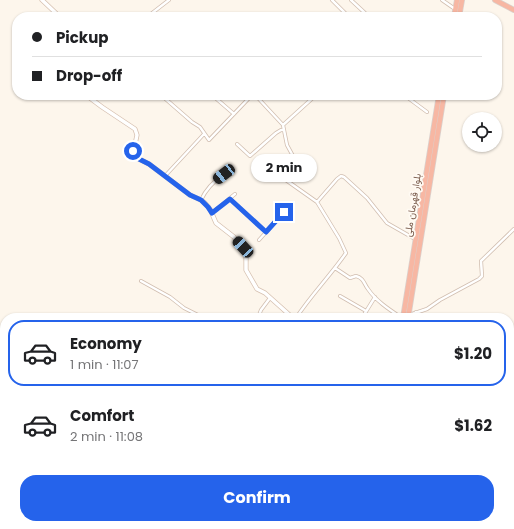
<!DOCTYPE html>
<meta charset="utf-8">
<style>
:root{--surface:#fff;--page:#f6f6f6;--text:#202124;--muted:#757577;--line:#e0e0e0;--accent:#2563eb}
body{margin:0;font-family:Poppins,Vazirmatn,sans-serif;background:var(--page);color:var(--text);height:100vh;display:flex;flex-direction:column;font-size:15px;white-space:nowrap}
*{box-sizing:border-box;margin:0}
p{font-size:13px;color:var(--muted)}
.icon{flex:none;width:22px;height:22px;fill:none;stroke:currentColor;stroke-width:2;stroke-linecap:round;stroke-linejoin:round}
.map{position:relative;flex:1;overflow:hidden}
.drawer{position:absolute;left:0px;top:313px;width:514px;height:216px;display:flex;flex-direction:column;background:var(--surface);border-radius:16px 16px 0 0;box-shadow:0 1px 3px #0004}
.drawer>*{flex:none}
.guide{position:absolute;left:12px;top:12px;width:490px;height:88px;border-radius:16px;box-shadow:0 1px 3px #0004;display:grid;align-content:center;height:88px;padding:0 20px;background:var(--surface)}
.controls{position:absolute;left:462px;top:112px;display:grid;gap:8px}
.controls a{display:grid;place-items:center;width:40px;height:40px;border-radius:50%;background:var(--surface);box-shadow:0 1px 3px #0004;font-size:20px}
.end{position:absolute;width:18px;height:18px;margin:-9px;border:5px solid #2563eb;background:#fff;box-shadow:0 0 0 2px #fff}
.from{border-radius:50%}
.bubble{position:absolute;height:28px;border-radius:14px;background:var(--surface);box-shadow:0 1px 3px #0004;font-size:13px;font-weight:700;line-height:28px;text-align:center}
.car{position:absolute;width:12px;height:24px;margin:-12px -6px;border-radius:5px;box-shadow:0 0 3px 1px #0007;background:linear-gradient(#222 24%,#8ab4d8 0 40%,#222 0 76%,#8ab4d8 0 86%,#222 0)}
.guide b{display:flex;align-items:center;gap:14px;height:38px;font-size:15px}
.guide b+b{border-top:1px solid var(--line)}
.guide i{width:10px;height:10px;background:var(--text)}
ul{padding:7px 0 0;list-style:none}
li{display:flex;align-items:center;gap:12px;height:66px;margin:0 8px 6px;padding:0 12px;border:2px solid transparent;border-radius:16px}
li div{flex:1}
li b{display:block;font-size:15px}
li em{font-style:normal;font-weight:700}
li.current{border-color:var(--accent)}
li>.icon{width:36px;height:36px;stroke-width:1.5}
.action{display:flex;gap:8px;margin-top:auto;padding:8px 20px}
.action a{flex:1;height:46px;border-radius:16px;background:var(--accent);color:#fff;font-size:16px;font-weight:700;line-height:46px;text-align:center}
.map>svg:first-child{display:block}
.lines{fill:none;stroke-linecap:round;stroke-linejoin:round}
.street-casing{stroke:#d1beb0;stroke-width:4}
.secondary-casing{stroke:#d6c0b0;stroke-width:5}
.highway-casing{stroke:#dad1cd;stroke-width:6}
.street{stroke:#fff;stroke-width:2.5}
.secondary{stroke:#fff;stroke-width:3.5}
.highway{stroke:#f7b7a3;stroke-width:4.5}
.route{stroke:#2563eb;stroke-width:5}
.labels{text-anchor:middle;stroke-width:3.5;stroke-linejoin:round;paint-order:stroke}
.street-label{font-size:10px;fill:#7a5c4d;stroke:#fffaf3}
</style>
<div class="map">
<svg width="514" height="529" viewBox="0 0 514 529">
<rect width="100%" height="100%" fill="#fdf6ec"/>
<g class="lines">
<defs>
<path id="street" d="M332,0L349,17
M351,0L365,13L366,17
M442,0L455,9
M147,17L169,0
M161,95L192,122L200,127L209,140L252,95
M212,95L234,114
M253,95L257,97L283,125L287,145L293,156L287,164L283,178
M404,95L427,112
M283,125L316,95
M237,144L250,156L276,133L281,130H284
M264,166L283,178L317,202L339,238L346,253C330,276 311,295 296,318
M165,176L204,134
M230,199L266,232
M201,200C206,189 214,181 224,174
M317,202L337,179L341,176L344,177L367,198L387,223L415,239
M212,213L235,194
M259,240L284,212
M335,268L350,278L356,276C364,278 364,284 368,289C376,301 390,310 402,318
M141,281L170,297L184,308L204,318
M340,296L366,311
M416,312L422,318
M409,315L427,309L440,300L479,279L482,276L481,261L514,229
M258,318L261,310L270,298
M362,318L375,297
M509,453L514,446
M223,524L238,529
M301,524L310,529
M486,524L492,529
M275,528L279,529
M294,529L297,524
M360,529L361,524
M462,529L465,524"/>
<path id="secondary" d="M42,0L60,17
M86,95L102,107L135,129L137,135L133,154V156L149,164L190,195L201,200L205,203L210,209L216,223L234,237L246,252V270L257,289L265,293L293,318
M385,524L392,529"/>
<path id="highway" d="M495,0L514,10
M454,17L457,0
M459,17L462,0
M403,318L439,95
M408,318L444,95
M369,529L370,524
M374,529L375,524"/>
</defs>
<!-- street casing -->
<use href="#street" class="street-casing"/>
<!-- secondary casing -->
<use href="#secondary" class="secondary-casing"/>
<!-- highway casing -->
<use href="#highway" class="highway-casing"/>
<!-- street -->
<use href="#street" class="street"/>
<!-- secondary -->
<use href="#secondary" class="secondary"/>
<!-- highway -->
<use href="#highway" class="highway"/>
</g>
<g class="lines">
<!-- route -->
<path class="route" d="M133,151V156L149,164L190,195L201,200L208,207L212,213L230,199L266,232L284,212"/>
</g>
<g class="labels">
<!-- street labels -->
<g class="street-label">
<text transform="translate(412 205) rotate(-81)" y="4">بلوار قهرمان ملی</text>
</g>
</g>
</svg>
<div class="controls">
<a><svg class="icon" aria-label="locate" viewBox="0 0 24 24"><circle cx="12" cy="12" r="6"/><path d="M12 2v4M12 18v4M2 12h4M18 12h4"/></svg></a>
</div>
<i class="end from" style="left:133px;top:151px"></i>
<i class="end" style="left:284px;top:212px"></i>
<div class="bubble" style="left:251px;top:154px;width:66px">2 min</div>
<i class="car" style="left:224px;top:174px;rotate:232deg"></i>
<i class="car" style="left:243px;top:247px;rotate:317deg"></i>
<div class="guide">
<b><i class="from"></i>Pickup</b>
<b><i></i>Drop-off</b>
</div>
<section class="drawer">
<ul>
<li class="current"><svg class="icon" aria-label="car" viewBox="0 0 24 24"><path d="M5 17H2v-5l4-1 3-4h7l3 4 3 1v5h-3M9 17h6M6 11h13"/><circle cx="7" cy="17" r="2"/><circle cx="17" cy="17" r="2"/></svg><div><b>Economy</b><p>1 min · 11:07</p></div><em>$1.20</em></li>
<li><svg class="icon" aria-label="car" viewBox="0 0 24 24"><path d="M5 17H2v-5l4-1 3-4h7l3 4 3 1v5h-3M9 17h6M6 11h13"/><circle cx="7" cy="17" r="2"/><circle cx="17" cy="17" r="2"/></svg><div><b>Comfort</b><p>2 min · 11:08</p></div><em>$1.62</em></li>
</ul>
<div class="action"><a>Confirm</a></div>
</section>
</div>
